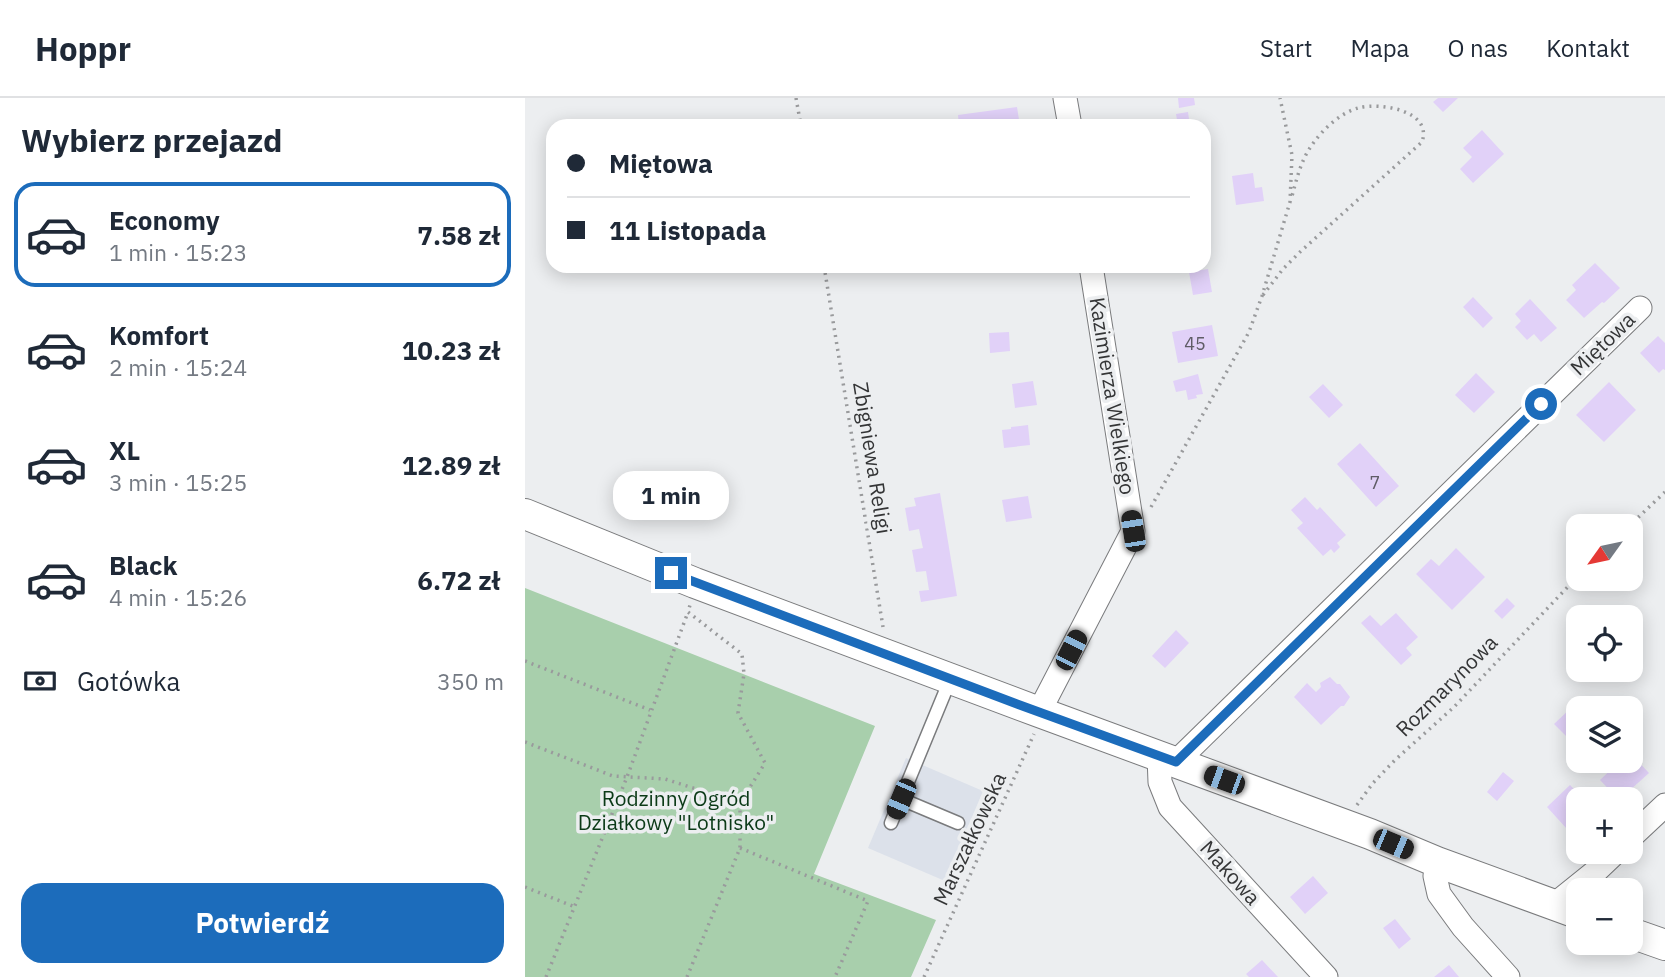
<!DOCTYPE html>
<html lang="pl">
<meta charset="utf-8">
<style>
:root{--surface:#fff;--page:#f6f6f7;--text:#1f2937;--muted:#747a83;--line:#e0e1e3;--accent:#1c6cbb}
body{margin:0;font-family:"IBM Plex Sans",sans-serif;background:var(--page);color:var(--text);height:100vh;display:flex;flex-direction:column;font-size:26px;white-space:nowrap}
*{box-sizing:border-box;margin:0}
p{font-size:23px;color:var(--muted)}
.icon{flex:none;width:38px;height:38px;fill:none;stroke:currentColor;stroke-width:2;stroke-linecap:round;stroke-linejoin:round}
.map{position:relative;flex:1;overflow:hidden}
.sheet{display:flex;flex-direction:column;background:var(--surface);width:525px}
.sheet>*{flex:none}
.guide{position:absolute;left:21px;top:21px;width:665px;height:154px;border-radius:21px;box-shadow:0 4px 18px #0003;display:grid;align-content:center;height:154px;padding:0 21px;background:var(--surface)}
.needle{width:46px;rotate:237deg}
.buttons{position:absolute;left:1041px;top:416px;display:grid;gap:14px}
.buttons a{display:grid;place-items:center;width:77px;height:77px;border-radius:14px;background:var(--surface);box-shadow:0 4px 18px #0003;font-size:35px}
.end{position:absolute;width:32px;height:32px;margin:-16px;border:9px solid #1c6cbb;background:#fff;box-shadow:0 0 0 4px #fff}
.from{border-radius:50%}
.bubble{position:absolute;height:49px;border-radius:21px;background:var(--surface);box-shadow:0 4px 18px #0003;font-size:23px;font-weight:700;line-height:49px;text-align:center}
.car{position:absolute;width:21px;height:42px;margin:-21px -10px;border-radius:9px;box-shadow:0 0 5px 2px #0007;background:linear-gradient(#222 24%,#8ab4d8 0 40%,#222 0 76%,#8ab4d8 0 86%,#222 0)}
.guide b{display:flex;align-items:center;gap:24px;height:66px;font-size:26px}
.guide b+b{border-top:2px solid var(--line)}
.guide i{width:18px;height:18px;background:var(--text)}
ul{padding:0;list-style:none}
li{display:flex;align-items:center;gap:21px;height:105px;margin:0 14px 10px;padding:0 7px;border:4px solid transparent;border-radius:21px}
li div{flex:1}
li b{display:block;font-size:26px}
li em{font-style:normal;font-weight:700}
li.current{border-color:var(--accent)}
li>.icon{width:63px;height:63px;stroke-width:1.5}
h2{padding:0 21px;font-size:32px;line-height:84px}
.pay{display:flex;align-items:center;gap:18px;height:77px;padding:0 21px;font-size:26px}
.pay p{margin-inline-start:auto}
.button{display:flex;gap:14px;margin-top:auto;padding:14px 21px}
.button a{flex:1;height:80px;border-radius:21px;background:var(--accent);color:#fff;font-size:28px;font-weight:700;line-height:80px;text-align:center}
header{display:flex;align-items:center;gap:42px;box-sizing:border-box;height:98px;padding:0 35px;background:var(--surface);border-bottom:2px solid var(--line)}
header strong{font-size:33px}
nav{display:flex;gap:38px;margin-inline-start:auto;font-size:24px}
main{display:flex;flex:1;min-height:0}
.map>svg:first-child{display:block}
.built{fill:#dce1ea}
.green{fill:#a8cfac}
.building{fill:#e1d1f8}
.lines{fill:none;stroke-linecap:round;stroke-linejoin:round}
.service-casing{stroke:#7a7b7d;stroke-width:15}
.minor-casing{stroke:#7a7b7d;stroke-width:25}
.tertiary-casing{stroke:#7a7b7d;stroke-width:32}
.path{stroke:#999a9c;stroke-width:3.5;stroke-dasharray:2 5;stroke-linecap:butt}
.service{stroke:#fff;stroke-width:12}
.minor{stroke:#fff;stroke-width:23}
.tertiary{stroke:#fff;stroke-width:30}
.route{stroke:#1c6cbb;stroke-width:9}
.labels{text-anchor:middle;stroke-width:7;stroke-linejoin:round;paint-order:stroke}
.number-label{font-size:18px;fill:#5f5c66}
.street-label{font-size:21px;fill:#343536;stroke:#eceef0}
.park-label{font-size:21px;fill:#0b3a17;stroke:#eceef0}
</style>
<header>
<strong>Hoppr</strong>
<nav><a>Start</a><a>Mapa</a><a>O nas</a><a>Kontakt</a></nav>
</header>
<main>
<section class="sheet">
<h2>Wybierz przejazd</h2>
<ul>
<li class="current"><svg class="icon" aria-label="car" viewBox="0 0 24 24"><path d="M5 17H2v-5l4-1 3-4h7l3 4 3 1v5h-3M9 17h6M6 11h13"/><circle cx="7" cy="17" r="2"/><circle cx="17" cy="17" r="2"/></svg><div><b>Economy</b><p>1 min · 15:23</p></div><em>7.58 zł</em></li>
<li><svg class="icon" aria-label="car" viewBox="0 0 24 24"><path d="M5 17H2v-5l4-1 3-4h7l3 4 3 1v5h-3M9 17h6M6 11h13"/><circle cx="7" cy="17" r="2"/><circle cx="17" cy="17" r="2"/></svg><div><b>Komfort</b><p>2 min · 15:24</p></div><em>10.23 zł</em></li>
<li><svg class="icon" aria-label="car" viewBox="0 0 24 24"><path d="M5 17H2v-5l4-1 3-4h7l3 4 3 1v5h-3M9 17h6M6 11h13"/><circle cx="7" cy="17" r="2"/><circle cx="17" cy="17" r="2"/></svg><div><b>XL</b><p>3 min · 15:25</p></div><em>12.89 zł</em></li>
<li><svg class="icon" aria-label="car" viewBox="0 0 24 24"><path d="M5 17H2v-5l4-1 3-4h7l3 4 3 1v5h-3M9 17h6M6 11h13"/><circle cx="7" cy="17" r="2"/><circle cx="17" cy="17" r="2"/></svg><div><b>Black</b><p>4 min · 15:26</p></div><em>6.72 zł</em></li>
</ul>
<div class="pay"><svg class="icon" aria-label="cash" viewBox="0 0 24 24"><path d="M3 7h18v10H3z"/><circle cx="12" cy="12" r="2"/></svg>Gotówka<p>350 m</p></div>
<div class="button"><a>Potwierdź</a></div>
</section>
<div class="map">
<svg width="1140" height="879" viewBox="0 0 1140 879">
<rect width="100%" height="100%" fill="#eceef0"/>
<!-- built -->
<path class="built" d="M381,660L458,693L420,783L343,750Z"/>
<!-- green -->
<path class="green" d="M0,490L350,628L289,776L411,822L386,879H0Z"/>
<!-- building -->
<path class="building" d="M653,0H669L670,7L654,10Z
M913,0H933L918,14L908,4Z
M492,9L495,28H434L433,17Z
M663,14L665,28H653L651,16Z
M957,32L979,56L948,85L935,71L947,59L938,50Z
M728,75L730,90L737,89L739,103L711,107L707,78Z
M1070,165L1095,190L1079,205L1077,204L1059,220L1041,202L1051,192L1047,187Z
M683,171L687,194L668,197L664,174Z
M948,199L968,220L958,230L938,209Z
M1005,201L1032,230L1016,244L1009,236L1002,242L990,229L996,223L990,216Z
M687,227L693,258L653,265L647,234Z
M484,234L485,253L465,255L464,235Z
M1133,238L1140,245V272L1138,271L1134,275L1115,255Z
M951,275L970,294L949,315L930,297Z
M673,276L678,296L671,297L672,300L663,302L661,292L651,294L648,283Z
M508,283L512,307L490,310L487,286Z
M1084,284L1111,312L1079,344L1051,317Z
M798,286L818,307L804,320L784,299Z
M503,327L505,347L479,350L477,332L486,331V329Z
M835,345L874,388L851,409L812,366Z
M415,395L432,498L396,504L394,493L404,492L401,473L391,474L387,452L398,450L396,441L394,431L384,433L380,410L391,408L389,400Z
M503,398L507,420L481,424L477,402Z
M780,399L792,412L795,409L821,437L812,445L815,449L809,455L806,451L798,458L772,430L778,425L766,412Z
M931,450L960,479L927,512L891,476L906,461L914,468Z
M982,500L990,508L977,521L969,513Z
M871,515L893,539L881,550L887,557L876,567L836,525L845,517L856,528Z
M651,532L664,545L640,570L627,558Z
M805,579L812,586H815L825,599L819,608H816L796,627L769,599L782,585L791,594L796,589L795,585Z
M1047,609L1054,616V651L1029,626Z
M1106,656L1124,675L1094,702L1075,682L1095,663H1106Z
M978,674L989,683L972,703L962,694Z
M1045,687L1060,702H1054V720L1042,731L1022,709Z
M788,778L803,795L780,816L765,799Z
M870,821L886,841L874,851L858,830Z
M737,862L753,879H724L721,876Z
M924,867L934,879H909Z"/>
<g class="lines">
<defs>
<path id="service" d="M376,701L433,725
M366,725L425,582"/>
<path id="minor" d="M540,0L545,28
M514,614L608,433L566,168
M634,658L635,684L645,709L801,879
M651,664L1115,210
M1106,739L1140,707
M912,764L910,778L914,796L938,829L983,879
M1029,807L1070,774L1091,754"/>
<path id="tertiary" d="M0,416L170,485L514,614L845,736L912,764L1054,816
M1106,835L1140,847"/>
</defs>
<!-- service casing -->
<use href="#service" class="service-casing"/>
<!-- minor casing -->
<use href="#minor" class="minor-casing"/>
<!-- tertiary casing -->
<use href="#tertiary" class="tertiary-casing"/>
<!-- path -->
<path class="path" d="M271,0L276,28
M299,168L358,529
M738,197L758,171L775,154L897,44C908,12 854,4 833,10C815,15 797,32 787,47C776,62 772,80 767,98
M626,409L724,234L737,198L765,104L767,57L755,0
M1103,429L1140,394
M0,563L125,612
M0,644L88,678L140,681L215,705L240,665L213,615L219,576L217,556L163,514L165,507
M832,707L848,685L870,662L929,609L1054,477
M215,750L343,803L310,879
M0,789L50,809
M21,879L102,679L163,514
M162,879L215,750V705
M399,879L509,636"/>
<!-- service -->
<use href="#service" class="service"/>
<!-- minor -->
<use href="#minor" class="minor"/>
<!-- tertiary -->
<use href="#tertiary" class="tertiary"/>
</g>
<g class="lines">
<!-- route -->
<path class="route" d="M146,475L492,606L651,664L1016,306"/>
</g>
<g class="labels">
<!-- number labels -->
<g class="number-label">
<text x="670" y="252">45</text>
<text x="850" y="391">7</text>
</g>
<!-- street labels -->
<g class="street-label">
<text transform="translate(1078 246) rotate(-44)" y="7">Miętowa</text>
<text transform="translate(587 298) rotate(81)" y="7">Kazimierza Wielkiego</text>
<text transform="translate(347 360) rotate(81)" y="7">Zbigniewa Religi</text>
<text transform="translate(922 588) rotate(-45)" y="7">Rozmarynowa</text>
<text transform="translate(445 741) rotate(-65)" y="7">Marszałkowska</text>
<text transform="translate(705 775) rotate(48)" y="7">Makowa</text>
</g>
<!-- park labels -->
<g class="park-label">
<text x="151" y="708">Rodzinny Ogród<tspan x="151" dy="24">Działkowy "Lotnisko"</tspan></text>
</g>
</g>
</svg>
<div class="buttons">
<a><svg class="needle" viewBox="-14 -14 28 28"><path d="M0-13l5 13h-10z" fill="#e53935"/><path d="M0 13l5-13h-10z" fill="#747a83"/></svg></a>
<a><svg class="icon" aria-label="locate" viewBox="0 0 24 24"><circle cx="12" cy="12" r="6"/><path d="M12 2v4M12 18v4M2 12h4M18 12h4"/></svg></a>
<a><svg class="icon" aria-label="layers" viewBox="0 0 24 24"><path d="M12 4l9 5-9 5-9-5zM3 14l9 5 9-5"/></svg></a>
<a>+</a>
<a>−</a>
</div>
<i class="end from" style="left:1016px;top:306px"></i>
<i class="end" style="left:146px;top:475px"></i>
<div class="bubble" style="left:88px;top:373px;width:116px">1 min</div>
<i class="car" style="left:608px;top:433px;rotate:351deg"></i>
<i class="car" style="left:546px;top:552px;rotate:27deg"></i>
<i class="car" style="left:699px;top:682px;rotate:290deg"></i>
<i class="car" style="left:376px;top:701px;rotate:203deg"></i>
<i class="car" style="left:868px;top:746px;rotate:113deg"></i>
<div class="guide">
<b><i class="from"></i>Miętowa</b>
<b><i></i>11 Listopada</b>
</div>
</div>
</main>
